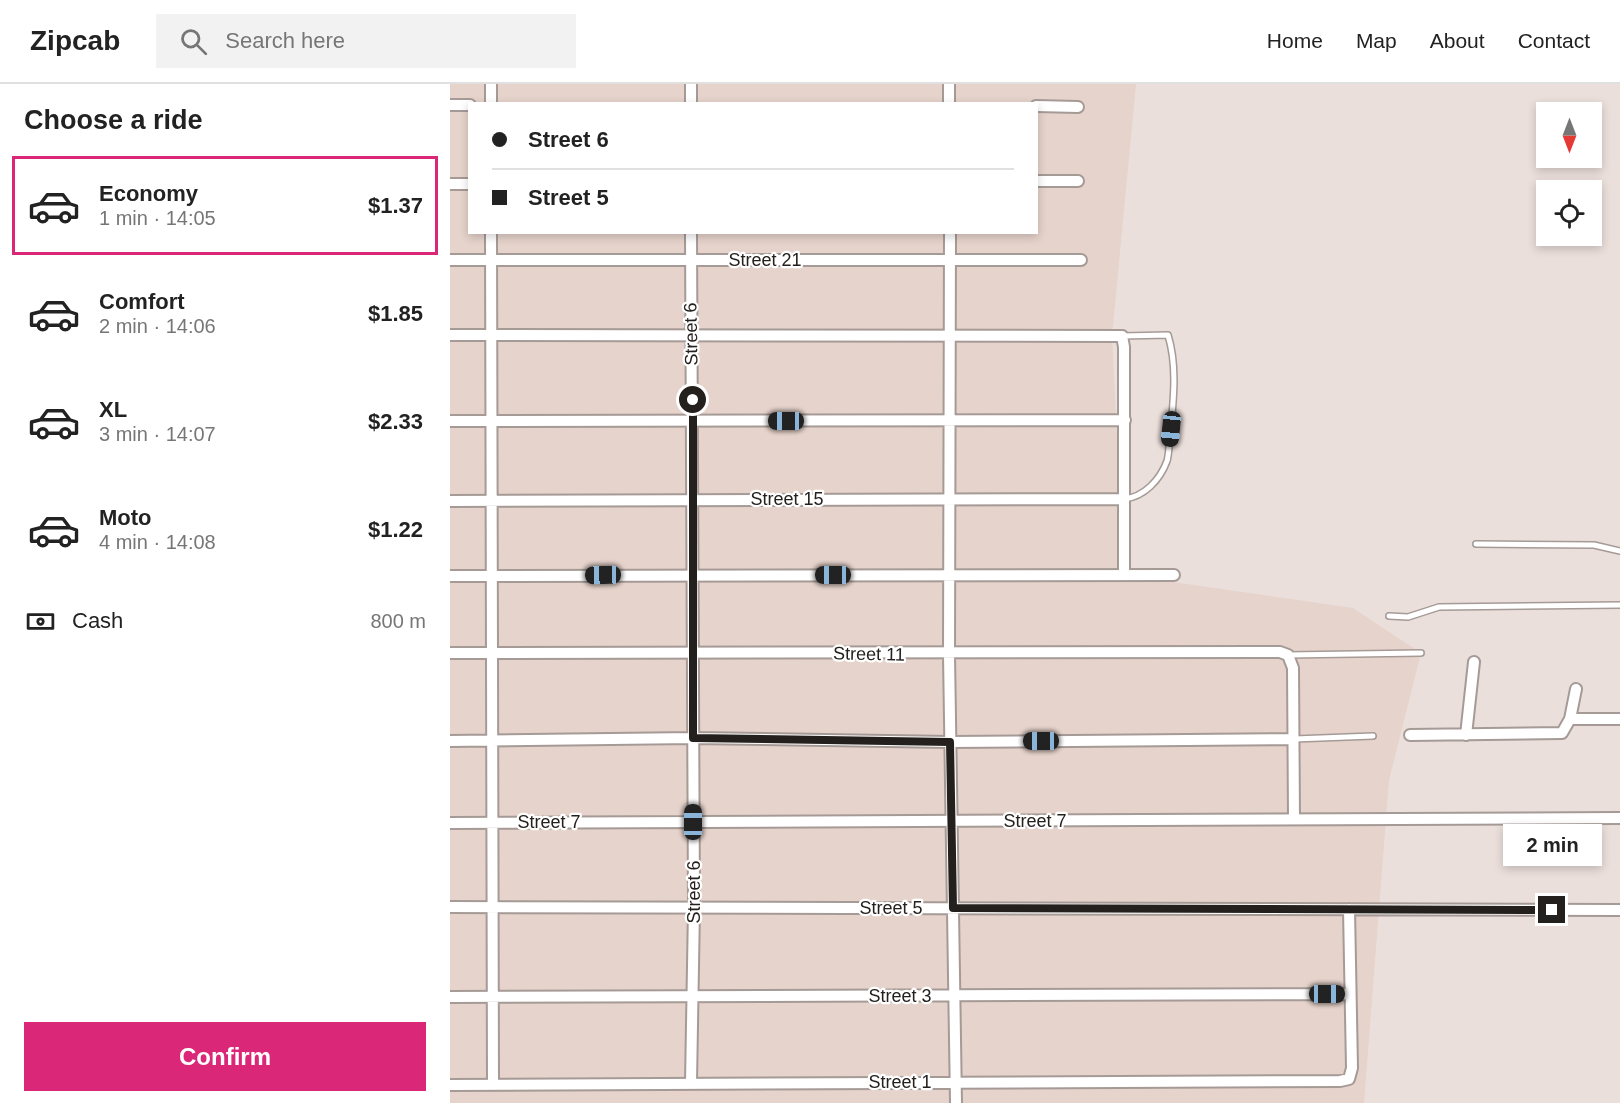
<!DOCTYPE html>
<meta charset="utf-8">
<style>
:root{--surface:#fff;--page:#f2f2f2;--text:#222;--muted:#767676;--line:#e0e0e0;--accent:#db2777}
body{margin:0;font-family:Helvetica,sans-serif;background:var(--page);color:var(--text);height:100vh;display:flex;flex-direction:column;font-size:22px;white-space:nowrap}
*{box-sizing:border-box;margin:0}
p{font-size:20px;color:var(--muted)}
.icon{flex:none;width:33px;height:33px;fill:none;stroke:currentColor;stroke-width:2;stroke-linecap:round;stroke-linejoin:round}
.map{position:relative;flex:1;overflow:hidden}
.sheet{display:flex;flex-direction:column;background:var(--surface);width:450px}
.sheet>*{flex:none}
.top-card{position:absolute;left:18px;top:18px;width:570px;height:132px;border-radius:0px;box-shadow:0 3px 9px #0003;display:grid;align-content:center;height:132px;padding:0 24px;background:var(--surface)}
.needle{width:39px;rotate:180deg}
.buttons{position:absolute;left:1086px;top:18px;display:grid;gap:12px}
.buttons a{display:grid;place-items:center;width:66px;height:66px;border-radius:0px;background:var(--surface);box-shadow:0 3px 9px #0003;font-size:30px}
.end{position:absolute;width:27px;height:27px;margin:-14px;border:8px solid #24201e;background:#fff;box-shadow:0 0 0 3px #fff}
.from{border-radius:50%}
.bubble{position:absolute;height:42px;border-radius:0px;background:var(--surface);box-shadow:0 3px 9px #0003;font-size:20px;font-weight:600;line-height:42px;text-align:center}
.car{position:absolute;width:18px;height:36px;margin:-18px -9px;border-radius:8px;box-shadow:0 0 4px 2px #0007;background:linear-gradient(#222 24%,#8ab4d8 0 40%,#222 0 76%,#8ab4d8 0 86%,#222 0)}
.top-card b{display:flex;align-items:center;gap:21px;height:57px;font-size:22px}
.top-card b+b{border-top:2px solid var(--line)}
.top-card i{width:15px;height:15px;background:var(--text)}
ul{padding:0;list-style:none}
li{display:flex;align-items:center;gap:18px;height:99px;margin:0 12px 9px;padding:0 12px;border:3px solid transparent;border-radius:0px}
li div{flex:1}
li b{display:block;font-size:22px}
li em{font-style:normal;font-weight:600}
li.active{border-color:var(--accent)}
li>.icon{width:54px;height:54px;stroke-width:1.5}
h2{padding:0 24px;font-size:27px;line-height:72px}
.pay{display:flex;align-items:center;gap:15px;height:66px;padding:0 24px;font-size:22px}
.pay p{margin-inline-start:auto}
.cta{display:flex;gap:12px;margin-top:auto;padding:12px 24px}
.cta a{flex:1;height:69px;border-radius:0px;background:var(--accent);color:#fff;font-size:24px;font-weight:600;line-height:69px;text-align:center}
header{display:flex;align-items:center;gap:36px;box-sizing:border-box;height:84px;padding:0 30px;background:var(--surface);border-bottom:2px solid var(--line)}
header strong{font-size:28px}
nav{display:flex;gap:33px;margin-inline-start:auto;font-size:21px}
.search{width:420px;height:54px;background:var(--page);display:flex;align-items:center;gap:15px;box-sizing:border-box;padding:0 21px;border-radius:0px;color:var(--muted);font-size:22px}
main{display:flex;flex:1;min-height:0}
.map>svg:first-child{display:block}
.built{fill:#e6d3cb;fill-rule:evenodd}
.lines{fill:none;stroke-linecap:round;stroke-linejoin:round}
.lane-casing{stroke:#a59a96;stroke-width:8}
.street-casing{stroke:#a59a96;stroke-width:14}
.lane{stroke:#fff;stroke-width:5}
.street{stroke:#fff;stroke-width:10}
.route{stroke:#24201e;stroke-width:8}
.labels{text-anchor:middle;stroke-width:4.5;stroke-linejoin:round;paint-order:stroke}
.street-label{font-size:18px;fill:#24201e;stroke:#fff}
</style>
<header>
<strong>Zipcab</strong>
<div class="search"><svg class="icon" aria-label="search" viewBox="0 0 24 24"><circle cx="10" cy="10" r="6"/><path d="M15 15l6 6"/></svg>Search here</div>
<nav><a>Home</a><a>Map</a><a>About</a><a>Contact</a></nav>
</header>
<main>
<section class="sheet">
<h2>Choose a ride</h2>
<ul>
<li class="active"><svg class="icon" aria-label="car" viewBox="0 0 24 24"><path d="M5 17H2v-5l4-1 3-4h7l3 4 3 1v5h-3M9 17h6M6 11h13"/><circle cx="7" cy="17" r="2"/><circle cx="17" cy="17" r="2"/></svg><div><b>Economy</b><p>1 min · 14:05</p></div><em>$1.37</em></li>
<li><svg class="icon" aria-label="car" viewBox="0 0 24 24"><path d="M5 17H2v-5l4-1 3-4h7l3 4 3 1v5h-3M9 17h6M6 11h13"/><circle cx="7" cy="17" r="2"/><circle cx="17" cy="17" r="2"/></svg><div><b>Comfort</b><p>2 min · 14:06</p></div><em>$1.85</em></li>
<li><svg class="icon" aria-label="car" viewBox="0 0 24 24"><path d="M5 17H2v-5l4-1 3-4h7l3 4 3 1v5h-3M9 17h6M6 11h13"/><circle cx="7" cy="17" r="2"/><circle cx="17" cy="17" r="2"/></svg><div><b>XL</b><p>3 min · 14:07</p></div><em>$2.33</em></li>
<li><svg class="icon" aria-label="car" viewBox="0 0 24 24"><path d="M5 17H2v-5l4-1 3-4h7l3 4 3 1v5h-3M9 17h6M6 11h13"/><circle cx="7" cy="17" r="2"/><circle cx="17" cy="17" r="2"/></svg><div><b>Moto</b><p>4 min · 14:08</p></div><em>$1.22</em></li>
</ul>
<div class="pay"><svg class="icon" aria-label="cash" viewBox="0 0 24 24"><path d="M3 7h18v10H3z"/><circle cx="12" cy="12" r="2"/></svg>Cash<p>800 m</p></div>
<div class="cta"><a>Confirm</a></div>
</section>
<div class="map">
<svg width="1170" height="1019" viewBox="0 0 1170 1019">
<rect width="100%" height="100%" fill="#ebdfdb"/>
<!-- built -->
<path class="built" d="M0,0H686L662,252L674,491L903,524L971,569L939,696L914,1019H0ZM20,20H586V148H20Z"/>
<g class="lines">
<defs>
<path id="lane" d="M672,252L718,251C728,284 723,319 720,353C719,360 719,370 717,377C710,396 694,413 674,415
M1026,460L1144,461L1170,467
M939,532L958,533L989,523L1170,521
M838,571L971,569
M844,655L923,652"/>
<path id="street" d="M241,0V20
M499,0V20
M41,20V0
M0,21H20
M586,22L628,23
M586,97H628
M0,100H20
M41,148L43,1001
M241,148L244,824L241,999
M500,148L499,571L506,1019
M0,176H631
M0,251L672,252L674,263V491
M0,337L675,336
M0,417L674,415
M0,492L724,491
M0,569L830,568L838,571L843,584L844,735
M1120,635H1170
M960,651L1112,649L1120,635L1126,605
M1016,651L1024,578
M0,657L243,654L500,658L843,655
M0,739L1170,734
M0,823L1170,826
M0,913L900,910
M0,1001L890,997L899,995L902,984L899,825"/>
</defs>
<!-- lane casing -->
<use href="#lane" class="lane-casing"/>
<!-- street casing -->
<use href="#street" class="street-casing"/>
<!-- lane -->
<use href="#lane" class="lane"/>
<!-- street -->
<use href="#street" class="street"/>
</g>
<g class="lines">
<!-- route -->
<path class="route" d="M243,316V654L500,658L503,824L1102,826"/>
</g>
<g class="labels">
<!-- street labels -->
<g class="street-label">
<text x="315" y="182">Street 21</text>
<text transform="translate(241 250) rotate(-91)" y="6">Street 6</text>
<text x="337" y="421">Street 15</text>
<text transform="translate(419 570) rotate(1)" y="6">Street 11</text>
<text x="585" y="743">Street 7</text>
<text x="99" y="744">Street 7</text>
<text transform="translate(244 808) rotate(-90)" y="6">Street 6</text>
<text x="441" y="830">Street 5</text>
<text x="450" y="918">Street 3</text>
<text x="450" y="1004">Street 1</text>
</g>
</g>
</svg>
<div class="buttons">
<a><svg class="needle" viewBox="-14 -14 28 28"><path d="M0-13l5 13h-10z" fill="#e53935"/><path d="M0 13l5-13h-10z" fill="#767676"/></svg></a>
<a><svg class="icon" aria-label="locate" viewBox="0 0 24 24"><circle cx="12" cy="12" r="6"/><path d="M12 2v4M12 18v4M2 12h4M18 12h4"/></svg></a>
</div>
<i class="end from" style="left:243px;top:316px"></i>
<i class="end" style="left:1102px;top:826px"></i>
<div class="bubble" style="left:1053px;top:740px;width:99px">2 min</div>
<i class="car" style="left:336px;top:337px;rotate:270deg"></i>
<i class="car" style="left:721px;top:345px;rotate:186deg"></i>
<i class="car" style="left:153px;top:491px;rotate:269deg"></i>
<i class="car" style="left:383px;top:491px;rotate:270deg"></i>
<i class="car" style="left:591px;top:657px;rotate:270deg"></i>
<i class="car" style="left:243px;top:738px;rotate:0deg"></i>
<i class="car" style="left:877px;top:910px;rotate:90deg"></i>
<div class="top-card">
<b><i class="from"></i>Street 6</b>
<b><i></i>Street 5</b>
</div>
</div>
</main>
